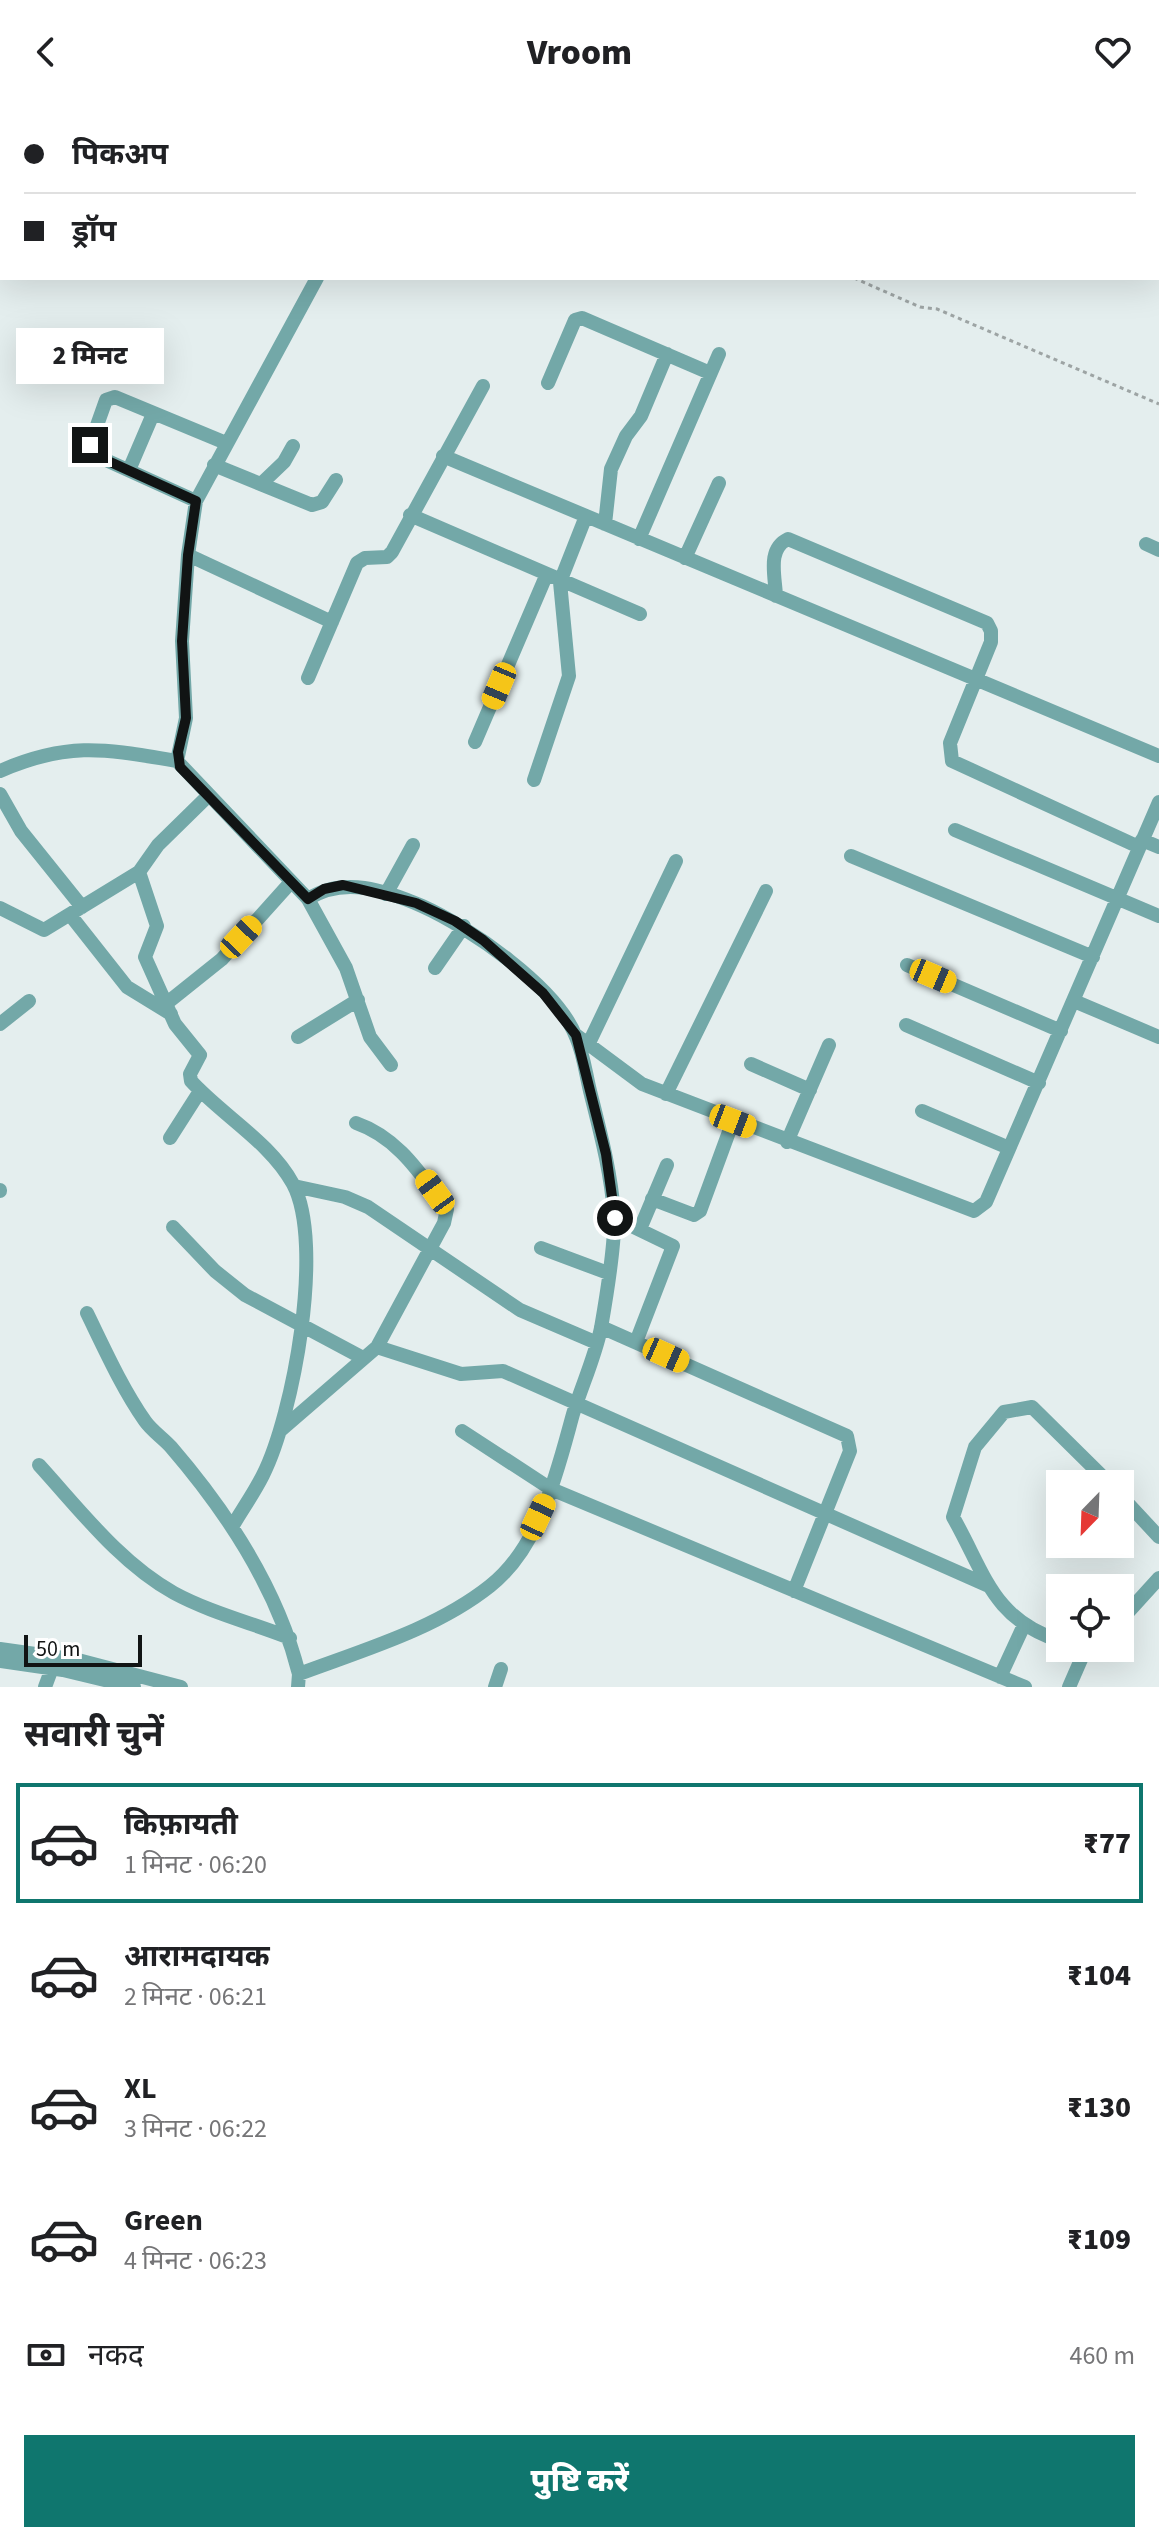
<!DOCTYPE html>
<html lang="hi">
<meta charset="utf-8">
<style>
:root{--surface:#fff;--page:#f6f6f6;--text:#202124;--muted:#757577;--line:#e0e0e0;--accent:#0f766e}
body{margin:0;font-family:"Source Sans 3","Noto Sans Devanagari",sans-serif;background:var(--page);color:var(--text);height:100vh;display:flex;flex-direction:column;font-size:30px;white-space:nowrap}
*{box-sizing:border-box;margin:0}
p{font-size:26px;color:var(--muted)}
.icon{flex:none;width:44px;height:44px;fill:none;stroke:currentColor;stroke-width:2;stroke-linecap:round;stroke-linejoin:round}
.map{position:relative;height:1583px;overflow:hidden}
.drawer{display:flex;flex-direction:column;background:var(--surface);flex:1}
.drawer>*{flex:none}
.banner{position:absolute;left:0px;top:0px;width:1160px;height:176px;box-shadow:0 8px 32px #0002;display:grid;align-content:center;height:176px;padding:0 24px;background:var(--surface)}
.needle{width:52px;rotate:203deg}
.buttons{position:absolute;left:1046px;top:1366px;display:grid;gap:16px}
.buttons a{display:grid;place-items:center;width:88px;height:88px;border-radius:0px;background:var(--surface);box-shadow:0 8px 32px #0002;font-size:40px}
.scale{position:absolute;left:24px;bottom:20px;width:118px;box-sizing:border-box;padding-left:8px;border:4px solid #111414;border-top:0;font-size:22px;line-height:28px;white-space:nowrap;color:#111414;-webkit-text-stroke:6px #fff;paint-order:stroke}
.end{position:absolute;width:36px;height:36px;margin:-18px;border:10px solid #111414;background:#fff;box-shadow:0 0 0 4px #fff}
.from{border-radius:50%}
.bubble{position:absolute;height:56px;border-radius:0px;background:var(--surface);box-shadow:0 8px 32px #0002;font-size:26px;font-weight:800;line-height:56px;text-align:center}
.car{position:absolute;width:24px;height:48px;margin:-24px -12px;border-radius:10px;box-shadow:0 0 6px 2px #0007;background:linear-gradient(#f5c518 24%,#345 0 40%,#f5c518 0 76%,#345 0 86%,#f5c518 0)}
.banner b{display:flex;align-items:center;gap:28px;height:76px;font-size:30px}
.banner b+b{border-top:2px solid var(--line)}
.banner i{width:20px;height:20px;background:var(--text)}
ul{padding:0;list-style:none}
li{display:flex;align-items:center;gap:24px;height:120px;margin:0 16px 12px;padding:0 8px;border:4px solid transparent;border-radius:0px}
li div{flex:1}
li b{display:block;font-size:30px}
li em{font-style:normal;font-weight:800}
li.on{border-color:var(--accent)}
li>.icon{width:72px;height:72px;stroke-width:1.5}
h2{padding:0 24px;font-size:36px;line-height:96px}
.pay{display:flex;align-items:center;gap:20px;height:88px;padding:0 24px;font-size:30px}
.pay p{margin-inline-start:auto}
.action{display:flex;gap:16px;margin-top:auto;padding:16px 24px}
.action a{flex:1;height:92px;border-radius:0px;background:var(--accent);color:#fff;font-size:32px;font-weight:800;line-height:92px;text-align:center}
header{display:flex;justify-content:space-between;align-items:center;height:104px;padding:0 24px;background:var(--surface);font-size:36px;font-weight:800}
.map>svg:first-child{display:block}
.lines{fill:none;stroke-linecap:round;stroke-linejoin:round}
.path{stroke:#9da4a4;stroke-width:3;stroke-dasharray:4 4;stroke-linecap:butt}
.street{stroke:#73a8a8;stroke-width:14}
.route{stroke:#111414;stroke-width:10}
</style>
<header><svg class="icon" aria-label="back" viewBox="0 0 24 24"><path d="M15 5l-7 7 7 7"/></svg>Vroom<svg class="icon" aria-label="heart" viewBox="0 0 24 24"><path d="M12 20l-8-8c-3-5 5-10 8-4 3-6 11-1 8 4z"/></svg></header>
<div class="map">
<svg width="1159" height="1583" viewBox="0 0 1159 1583">
<rect width="100%" height="100%" fill="#e4eeee"/>
<g class="lines">
<!-- path -->
<path class="path" d="M21,2L22,0
M0,36L2,32
M854,174L920,203L937,205L1159,300"/>
<!-- street -->
<path class="street" d="M810,0L815,2
M985,0L990,2
M268,2L269,0
M330,2V0
M391,2L392,0
M842,2V0
M317,174L196,397L188,451L182,537L186,614L177,657L308,795L346,864L370,933L391,961
M548,279L575,216L582,214L710,269
M443,352L1159,652
M214,361L312,401L322,398L336,376
M129,366L153,310
M261,380L284,358L293,342
M196,397L97,352L90,341L106,296L115,293L226,339
M410,411L640,510
M605,420L611,365L626,332L641,312L667,250
M639,435L719,250
M1146,440L1159,446
M188,451L332,518
M685,454L719,379
M776,492C775,471 767,445 788,435L987,519L991,527V538L950,639L952,657L1139,743
M308,574L357,459L365,454L387,453L392,448L483,282
M475,638L546,472
M0,667C69,637 105,645 177,657
M534,676L569,572L560,478L586,412
M0,690L21,727L82,803
M208,692L158,741L139,768L157,822L145,853L175,920L200,951L190,970L191,977C223,1012 270,1038 293,1080C325,1140 293,1312 263,1371C254,1389 242,1406 232,1423
M955,726L1159,812
M1142,736L1159,743
M851,752L1093,853
M386,790L413,741
M0,804L44,826L139,768
M71,812L127,883L171,910
M907,861L1061,927
M435,864L464,822
M1074,897L1159,933
M167,899L222,855L291,778
M0,920L29,897
M906,921L1039,979
M576,931L642,980L974,1107L986,1098L1159,698
M298,933L358,896
M588,941L676,757
M751,960L810,986
M666,990L766,787
M922,1007L1009,1044
M170,1034L200,987
M787,1038L829,941
M294,1082L345,1093L368,1103L520,1206L597,1239
M0,1086V1087
M652,1095L694,1111L700,1107L733,1017
M615,1114L673,1142L636,1238
M173,1123L215,1167L245,1191L363,1254
M640,1125L667,1061
M541,1144L608,1169
M87,1209C105,1246 122,1284 145,1317C152,1327 163,1334 171,1343C227,1408 278,1486 299,1570
M601,1223L847,1332L850,1347L794,1487
M377,1243L461,1270L503,1267L989,1482
M281,1326L377,1243L444,1119L447,1105C421,1071 399,1034 356,1019
M462,1327L551,1385L1025,1583
M39,1361C80,1406 120,1459 174,1489C209,1508 252,1519 290,1534
M1120,1391L1159,1433
M1120,1517L1159,1474
M1060,1537C992,1515 985,1469 953,1413L975,1343L1004,1308L1032,1303L1110,1380
M0,1545L78,1556L181,1583
M0,1557L63,1566L134,1583
M1000,1573L1024,1521
M45,1583L52,1564
M298,1583L299,1570C363,1546 436,1525 490,1482C540,1443 557,1368 573,1310C582,1281 595,1253 601,1224C606,1195 616,1138 614,1110C611,1069 601,1031 591,991C586,972 584,951 576,933C557,883 469,823 422,802C385,786 343,772 308,795
M495,1583L501,1565
M1069,1583L1086,1544"/>
</g>
<g class="lines">
<!-- route -->
<path class="route" d="M90,341L97,352L196,397L188,451L182,537L186,614L178,648L180,663L308,795L324,785L343,781L416,799L455,817L483,836L543,889L576,931L606,1050L615,1114"/>
</g>
</svg>
<div class="buttons">
<a><svg class="needle" viewBox="-14 -14 28 28"><path d="M0-13l5 13h-10z" fill="#e53935"/><path d="M0 13l5-13h-10z" fill="#757577"/></svg></a>
<a><svg class="icon" aria-label="locate" viewBox="0 0 24 24"><circle cx="12" cy="12" r="6"/><path d="M12 2v4M12 18v4M2 12h4M18 12h4"/></svg></a>
</div>
<div class="scale">50 m</div>
<i class="end from" style="left:615px;top:1114px"></i>
<i class="end" style="left:90px;top:341px"></i>
<div class="bubble" style="left:16px;top:224px;width:148px">2 मिनट</div>
<i class="car" style="left:499px;top:582px;rotate:203deg"></i>
<i class="car" style="left:241px;top:833px;rotate:43deg"></i>
<i class="car" style="left:933px;top:872px;rotate:113deg"></i>
<i class="car" style="left:733px;top:1017px;rotate:111deg"></i>
<i class="car" style="left:435px;top:1088px;rotate:324deg"></i>
<i class="car" style="left:666px;top:1251px;rotate:114deg"></i>
<i class="car" style="left:538px;top:1413px;rotate:25deg"></i>
<div class="banner">
<b><i class="from"></i>पिकअप</b>
<b><i></i>ड्रॉप</b>
</div>
</div>
<section class="drawer">
<h2>सवारी चुनें</h2>
<ul>
<li class="on"><svg class="icon" aria-label="car" viewBox="0 0 24 24"><path d="M5 17H2v-5l4-1 3-4h7l3 4 3 1v5h-3M9 17h6M6 11h13"/><circle cx="7" cy="17" r="2"/><circle cx="17" cy="17" r="2"/></svg><div><b>किफ़ायती</b><p>1 मिनट · 06:20</p></div><em>₹77</em></li>
<li><svg class="icon" aria-label="car" viewBox="0 0 24 24"><path d="M5 17H2v-5l4-1 3-4h7l3 4 3 1v5h-3M9 17h6M6 11h13"/><circle cx="7" cy="17" r="2"/><circle cx="17" cy="17" r="2"/></svg><div><b>आरामदायक</b><p>2 मिनट · 06:21</p></div><em>₹104</em></li>
<li><svg class="icon" aria-label="car" viewBox="0 0 24 24"><path d="M5 17H2v-5l4-1 3-4h7l3 4 3 1v5h-3M9 17h6M6 11h13"/><circle cx="7" cy="17" r="2"/><circle cx="17" cy="17" r="2"/></svg><div><b>XL</b><p>3 मिनट · 06:22</p></div><em>₹130</em></li>
<li><svg class="icon" aria-label="car" viewBox="0 0 24 24"><path d="M5 17H2v-5l4-1 3-4h7l3 4 3 1v5h-3M9 17h6M6 11h13"/><circle cx="7" cy="17" r="2"/><circle cx="17" cy="17" r="2"/></svg><div><b>Green</b><p>4 मिनट · 06:23</p></div><em>₹109</em></li>
</ul>
<div class="pay"><svg class="icon" aria-label="cash" viewBox="0 0 24 24"><path d="M3 7h18v10H3z"/><circle cx="12" cy="12" r="2"/></svg>नकद<p>460 m</p></div>
<div class="action"><a>पुष्टि करें</a></div>
</section>
